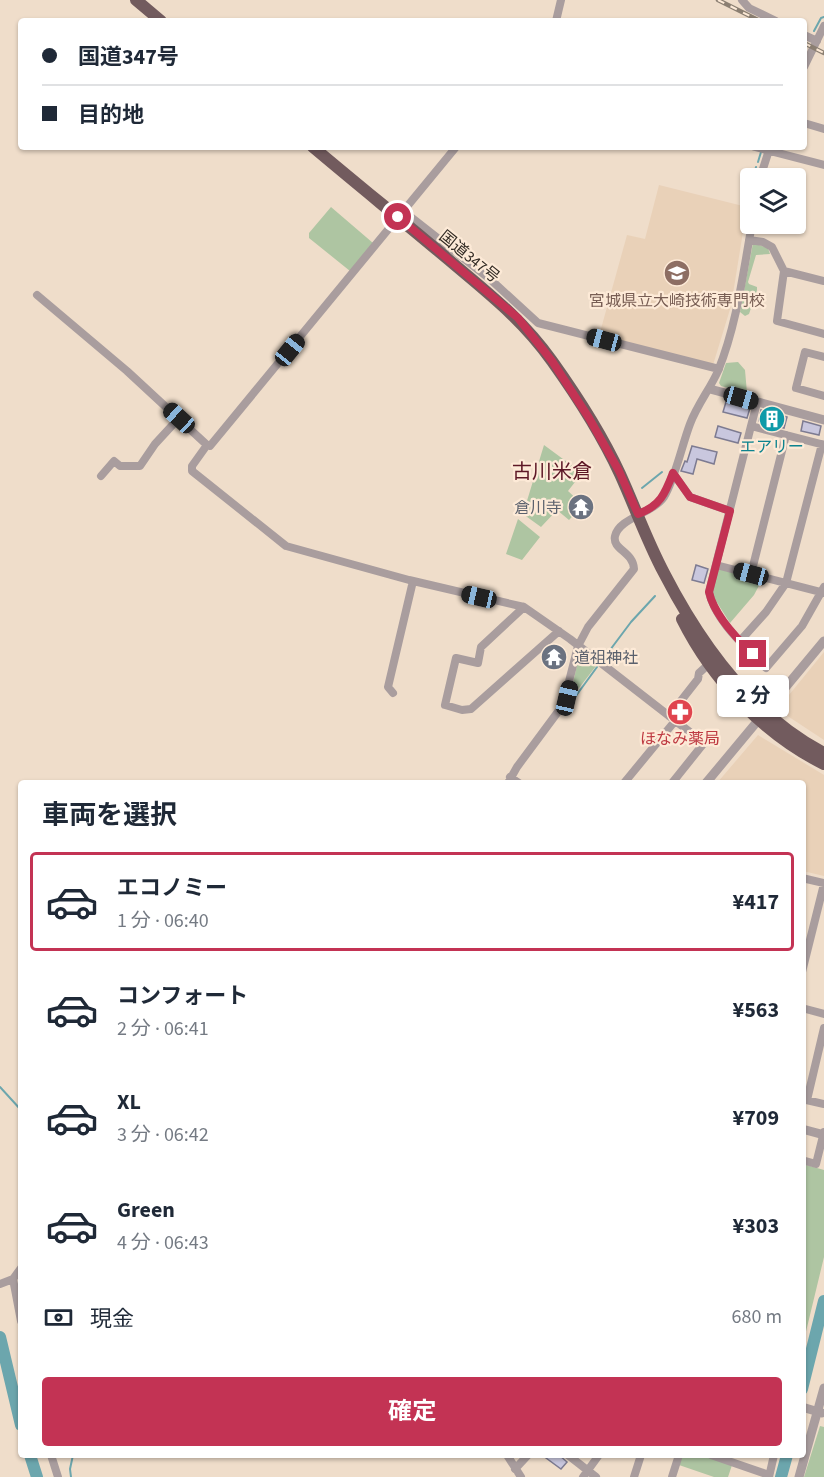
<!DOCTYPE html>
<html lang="ja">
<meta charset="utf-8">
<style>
:root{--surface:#fff;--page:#f6f6f7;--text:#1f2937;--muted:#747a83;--line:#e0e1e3;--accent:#c33354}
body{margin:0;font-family:"Source Sans 3","Noto Sans JP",sans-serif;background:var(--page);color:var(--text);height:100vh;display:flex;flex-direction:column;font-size:22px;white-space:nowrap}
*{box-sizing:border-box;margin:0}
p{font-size:20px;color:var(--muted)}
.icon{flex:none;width:33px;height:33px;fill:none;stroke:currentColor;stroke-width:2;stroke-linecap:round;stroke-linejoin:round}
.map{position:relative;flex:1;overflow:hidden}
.drawer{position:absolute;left:18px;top:780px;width:788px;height:678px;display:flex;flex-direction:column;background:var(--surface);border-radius:6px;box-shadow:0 2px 4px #0004}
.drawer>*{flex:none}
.hud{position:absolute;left:18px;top:18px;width:789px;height:132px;border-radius:6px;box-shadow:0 2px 4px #0004;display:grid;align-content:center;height:132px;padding:0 24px;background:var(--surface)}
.controls{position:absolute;left:740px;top:168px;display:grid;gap:12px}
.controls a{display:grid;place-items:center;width:66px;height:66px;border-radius:6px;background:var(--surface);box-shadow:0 2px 4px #0004;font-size:30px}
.end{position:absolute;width:27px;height:27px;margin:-14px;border:8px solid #c33354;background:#fff;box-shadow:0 0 0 3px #fff}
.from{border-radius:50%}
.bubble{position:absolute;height:42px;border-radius:6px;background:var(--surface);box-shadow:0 2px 4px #0004;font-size:20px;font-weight:700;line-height:42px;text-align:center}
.car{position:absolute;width:18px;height:36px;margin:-18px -9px;border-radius:8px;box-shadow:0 0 4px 2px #0007;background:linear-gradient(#222 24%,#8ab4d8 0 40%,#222 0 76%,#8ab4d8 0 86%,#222 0)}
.hud b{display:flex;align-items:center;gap:21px;height:57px;font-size:22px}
.hud b+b{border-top:2px solid var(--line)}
.hud i{width:15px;height:15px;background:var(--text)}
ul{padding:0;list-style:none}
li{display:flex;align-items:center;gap:18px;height:99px;margin:0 12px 9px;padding:0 12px;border:3px solid transparent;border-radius:6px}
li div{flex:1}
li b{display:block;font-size:22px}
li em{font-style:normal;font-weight:700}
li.current{border-color:var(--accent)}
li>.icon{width:54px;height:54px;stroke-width:1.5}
h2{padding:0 24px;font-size:27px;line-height:72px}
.pay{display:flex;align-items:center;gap:15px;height:66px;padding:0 24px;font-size:22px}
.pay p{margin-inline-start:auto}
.action{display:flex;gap:12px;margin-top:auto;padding:12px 24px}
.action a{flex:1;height:69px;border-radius:6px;background:var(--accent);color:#fff;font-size:24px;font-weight:700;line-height:69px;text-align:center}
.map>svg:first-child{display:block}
.built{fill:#e9d1b8}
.green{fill:#aec5a2}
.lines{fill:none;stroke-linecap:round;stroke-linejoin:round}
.stream{stroke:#6ca6ad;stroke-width:2}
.river{stroke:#6ca6ad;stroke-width:12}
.building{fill:#c9c7de;stroke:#7d7b91;stroke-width:1.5}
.minor{stroke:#a99d9e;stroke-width:8}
.tertiary{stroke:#a99d9e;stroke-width:9}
.trunk{stroke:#725b5e;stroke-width:12}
.rail-casing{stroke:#8b7f72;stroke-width:4.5}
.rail{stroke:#fdead7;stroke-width:2;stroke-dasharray:7;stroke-linecap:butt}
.route{stroke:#c33354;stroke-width:8}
.labels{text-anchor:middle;stroke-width:4.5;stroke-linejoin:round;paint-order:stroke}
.street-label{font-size:16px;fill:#322b24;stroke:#fdead7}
.education-label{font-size:16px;fill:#785e54;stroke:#fdead7}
.culture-label{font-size:16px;fill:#0d838f;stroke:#fdead7}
.worship-label{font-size:16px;fill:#5b616d;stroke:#fdead7;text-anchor:end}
.health-label{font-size:16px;fill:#be3a42;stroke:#fdead7}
.quarter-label{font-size:20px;fill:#5d1826;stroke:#fdead7}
</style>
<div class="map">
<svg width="824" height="1477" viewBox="0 0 824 1477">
<rect width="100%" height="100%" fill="#efddca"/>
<!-- built -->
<path class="built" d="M659,185L747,207L731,306L713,365L599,336L627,235L645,239Z
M824,652V740L783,713L780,706Z
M758,735L824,775V876L803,871L802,783H717Z"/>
<!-- green -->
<path class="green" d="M331,207L373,243L350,271L309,238V233Z
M753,243L768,248L770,254L756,255L748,282L749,284L757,287V290L749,314L745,316L740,312Z
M738,362L745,370L747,393L721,386L719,383L726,363Z
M544,445L582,473L568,491L583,505L569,520L557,510L541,527L523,514Z
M518,519L540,537L522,560L506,554Z
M720,567L763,578L754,595L730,623L711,593L715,571Z
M582,654L596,666L569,701L579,656Z
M803,1164L824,1170V1257L803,1344Z
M820,1426L824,1427V1477H804Z
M683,1455H702L732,1465L728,1477H714L679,1465Z"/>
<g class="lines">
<!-- stream -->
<path class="stream" d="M814,31L821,18L824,17
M758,162L761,152
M753,178L756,167
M749,197L750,194
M642,488L662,472
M604,658L631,622L655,596
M570,704L597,667
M0,1087L21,1110
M802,1354L810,1358
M71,1477L70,1469L73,1455"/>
<!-- river -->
<path class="river" d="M0,1337L21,1425
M802,1389L824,1301
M30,1455L37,1477
M781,1477L787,1455"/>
</g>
<!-- building -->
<path class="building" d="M726,402L750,408L747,418L723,412Z
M761,410L787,417L784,428L759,421Z
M803,421L821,426L819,435L801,431Z
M718,426L741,433L738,443L715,437Z
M692,446L717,452L714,464L697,459L693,474L681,471L685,461L687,462Z
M696,565L708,569L704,583L692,580Z
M542,1455H559L567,1462L561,1469Z"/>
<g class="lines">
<!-- minor -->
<path class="minor" d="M742,0L749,8L776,21
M556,21L561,0
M804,35L817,41
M804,67L824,26
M804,123L824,129
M755,147L824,165
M760,178L770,147
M403,211L490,279L538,323L719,369
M749,240L763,242L772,247L784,271L777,321L824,334
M784,271L824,281
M37,295L127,371L207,445L192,466V471L286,546L409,580L524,607L570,639L704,743L672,783
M824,357L805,352L796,388L824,396
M751,426L757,403
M207,445L210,446L456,147
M824,445L751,426L709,592C715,621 746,647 766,668L802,626L824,587
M673,473L690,497L730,511
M101,476L114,461L120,466H140L155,444L179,418
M716,565L824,593
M751,574L786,435
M524,607L481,647L478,663L456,658L445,705L462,710L471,709L559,631
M740,641L766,612L786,583L822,444
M393,693L388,687L413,581
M669,716L698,679L699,673L710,663
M510,777L519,783
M508,783L517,767L563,705L578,646L588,627L634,569C633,551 612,550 615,536C619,518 653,513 664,497C675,479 682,445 690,424C697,405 710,389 718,371C737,324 743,273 752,224
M624,783L675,721
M802,878L824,883
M802,972L824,884
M802,1008L824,1014
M802,1099L824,1104
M807,1100L824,1028
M802,1160L816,1164L824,1132
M13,1279L21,1321
M0,1284L13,1279L21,1268
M51,1455L58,1477
M507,1455L521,1477
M568,1455L596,1477
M711,1455L769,1475
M515,1469L528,1455
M583,1477L599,1455
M634,1477L641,1455
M672,1477L679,1455
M769,1477L774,1455"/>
<!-- tertiary -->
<path class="tertiary" d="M710,389L824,420
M706,783L824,641
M802,1129L824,1135
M802,1407L822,1413
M799,1477L824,1388"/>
<!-- trunk -->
<path class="trunk" d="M136,0L161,21
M313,147C358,185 404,222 449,260C489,294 521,318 552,361C577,396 602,435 620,474C635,507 647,541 664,573C701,645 751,715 824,753
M682,619C712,679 763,734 824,764"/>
<defs>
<path id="rail" d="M718,0L760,21
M804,43L824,53"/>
</defs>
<!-- rail casing -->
<use href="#rail" class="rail-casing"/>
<!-- rail -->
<use href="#rail" class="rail"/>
</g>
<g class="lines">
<!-- route -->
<path class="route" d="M398,217L518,318L552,361L589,418L619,471L638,514C660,506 665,494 673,473L690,497L730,511L709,592C714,615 736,638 753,654"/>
</g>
<!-- icons -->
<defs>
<symbol id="university-disc" viewBox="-11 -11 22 22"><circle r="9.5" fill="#8d6e63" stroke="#fdead7"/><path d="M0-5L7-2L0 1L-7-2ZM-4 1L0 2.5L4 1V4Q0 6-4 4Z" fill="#fff"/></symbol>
<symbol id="building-disc" viewBox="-11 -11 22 22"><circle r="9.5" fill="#0f9aa8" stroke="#fdead7"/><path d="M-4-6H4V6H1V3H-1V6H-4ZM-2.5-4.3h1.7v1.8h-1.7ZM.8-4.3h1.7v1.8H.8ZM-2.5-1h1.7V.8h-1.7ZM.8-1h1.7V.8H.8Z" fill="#fff"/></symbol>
<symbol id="temple-disc" viewBox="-11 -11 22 22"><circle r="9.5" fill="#6b7280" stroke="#fdead7"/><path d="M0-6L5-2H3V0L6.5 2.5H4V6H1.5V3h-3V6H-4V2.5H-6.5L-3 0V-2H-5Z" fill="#fff"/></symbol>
<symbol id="pharmacy-disc" viewBox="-11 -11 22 22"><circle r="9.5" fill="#e0444e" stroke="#fdead7"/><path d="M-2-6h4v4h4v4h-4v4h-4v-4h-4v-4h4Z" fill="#fff"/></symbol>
</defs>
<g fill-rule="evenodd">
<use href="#university-disc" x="662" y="258" width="30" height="30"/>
<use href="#building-disc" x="757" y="404" width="30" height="30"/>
<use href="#temple-disc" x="566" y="492" width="30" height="30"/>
<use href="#temple-disc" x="539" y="642" width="30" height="30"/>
<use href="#pharmacy-disc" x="665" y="697" width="30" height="30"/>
</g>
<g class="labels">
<!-- street labels -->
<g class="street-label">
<text transform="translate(470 256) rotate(39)" y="6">国道347号</text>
</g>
<!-- education labels -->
<g class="education-label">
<text x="677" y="306">宮城県立大崎技術専門校</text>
</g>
<!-- culture labels -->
<g class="culture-label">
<text x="772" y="452">エアリー</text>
</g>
<!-- worship labels -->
<g class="worship-label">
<text x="562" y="513">倉川寺</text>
<text x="574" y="663" text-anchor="start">道祖神社</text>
</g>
<!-- health labels -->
<g class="health-label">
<text x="680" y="744">ほなみ薬局</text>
</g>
<!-- quarter labels -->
<g class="quarter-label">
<text x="552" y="478">古川米倉</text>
</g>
</g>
</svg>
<div class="controls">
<a><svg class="icon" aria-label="layers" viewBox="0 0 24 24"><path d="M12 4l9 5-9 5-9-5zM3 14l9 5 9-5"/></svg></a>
</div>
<i class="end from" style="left:398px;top:217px"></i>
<i class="end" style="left:753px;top:654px"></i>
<div class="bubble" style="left:717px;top:675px;width:72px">2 分</div>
<i class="car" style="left:604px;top:340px;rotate:285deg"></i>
<i class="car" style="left:290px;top:350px;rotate:39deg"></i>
<i class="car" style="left:741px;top:398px;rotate:106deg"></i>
<i class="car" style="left:179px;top:418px;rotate:312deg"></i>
<i class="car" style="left:751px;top:574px;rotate:285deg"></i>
<i class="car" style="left:479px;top:597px;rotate:283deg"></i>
<i class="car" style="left:567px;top:698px;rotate:13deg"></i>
<div class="hud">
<b><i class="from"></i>国道347号</b>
<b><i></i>目的地</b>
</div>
<section class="drawer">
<h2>車両を選択</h2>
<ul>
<li class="current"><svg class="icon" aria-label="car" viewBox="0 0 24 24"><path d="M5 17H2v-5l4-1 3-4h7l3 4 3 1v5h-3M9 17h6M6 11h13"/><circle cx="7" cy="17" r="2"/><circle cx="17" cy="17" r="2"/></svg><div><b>エコノミー</b><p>1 分 · 06:40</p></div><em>¥417</em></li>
<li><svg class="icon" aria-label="car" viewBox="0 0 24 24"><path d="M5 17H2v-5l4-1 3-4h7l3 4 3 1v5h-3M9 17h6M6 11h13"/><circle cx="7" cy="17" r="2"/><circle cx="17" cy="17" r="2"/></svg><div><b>コンフォート</b><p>2 分 · 06:41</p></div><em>¥563</em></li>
<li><svg class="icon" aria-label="car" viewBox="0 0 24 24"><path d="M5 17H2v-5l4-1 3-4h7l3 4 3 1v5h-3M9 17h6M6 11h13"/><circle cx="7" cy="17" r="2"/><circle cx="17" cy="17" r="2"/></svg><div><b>XL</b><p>3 分 · 06:42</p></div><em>¥709</em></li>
<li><svg class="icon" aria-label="car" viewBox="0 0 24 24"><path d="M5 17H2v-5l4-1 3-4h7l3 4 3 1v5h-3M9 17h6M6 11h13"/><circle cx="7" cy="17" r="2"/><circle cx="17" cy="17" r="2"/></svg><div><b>Green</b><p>4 分 · 06:43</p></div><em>¥303</em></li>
</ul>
<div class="pay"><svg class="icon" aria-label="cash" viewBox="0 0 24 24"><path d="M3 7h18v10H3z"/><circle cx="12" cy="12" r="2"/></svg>現金<p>680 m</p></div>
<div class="action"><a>確定</a></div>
</section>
</div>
